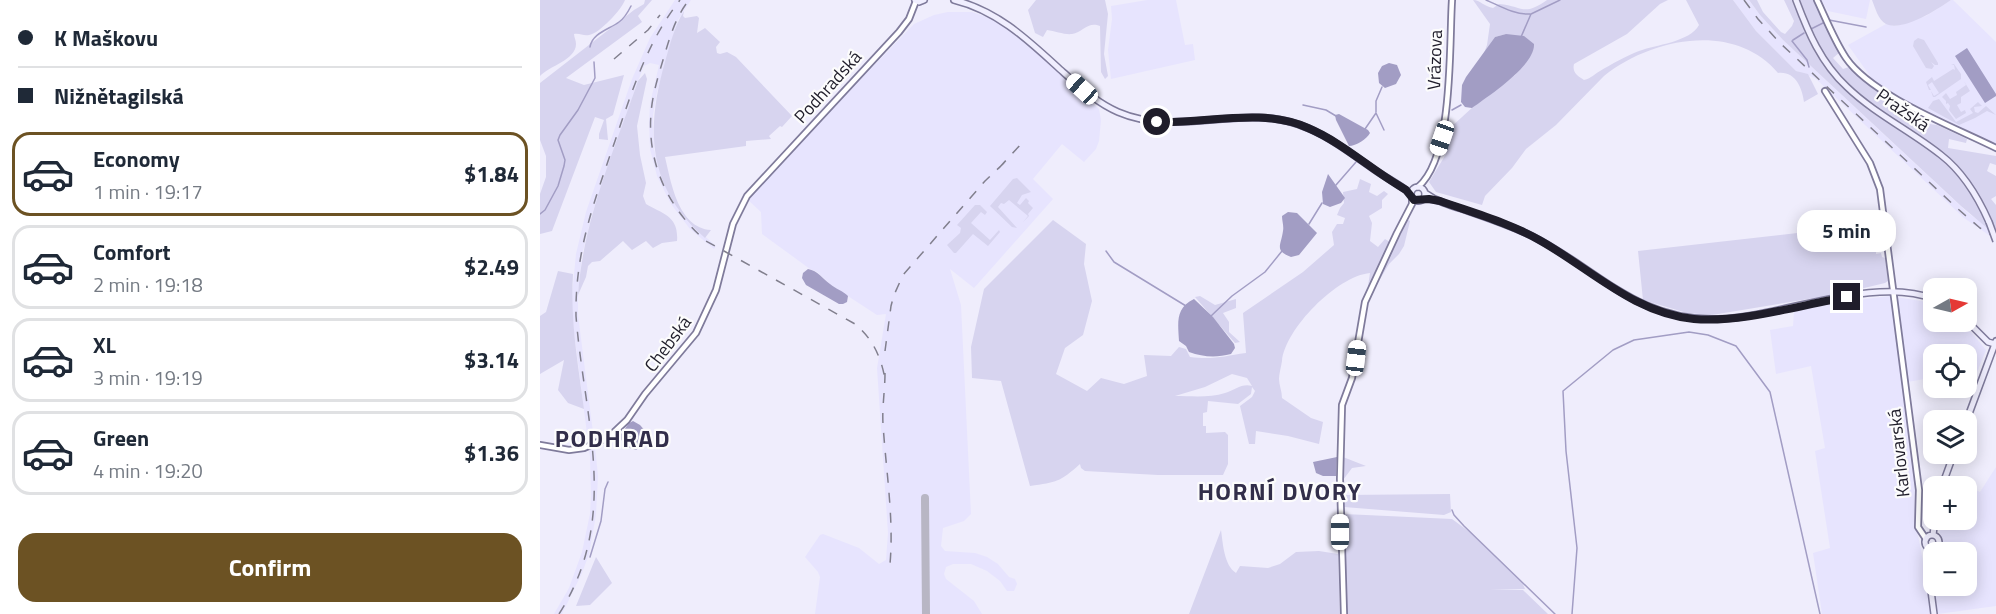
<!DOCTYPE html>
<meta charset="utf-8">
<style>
:root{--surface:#fff;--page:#f2f2f3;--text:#1f2937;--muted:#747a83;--line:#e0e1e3;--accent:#6c5223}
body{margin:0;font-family:"Titillium Web",sans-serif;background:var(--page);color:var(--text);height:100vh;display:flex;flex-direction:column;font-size:22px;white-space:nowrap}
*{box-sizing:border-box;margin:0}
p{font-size:20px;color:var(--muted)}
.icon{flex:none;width:33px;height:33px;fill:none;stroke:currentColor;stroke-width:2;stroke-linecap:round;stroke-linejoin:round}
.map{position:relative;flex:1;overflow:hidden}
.drawer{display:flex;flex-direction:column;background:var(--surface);width:540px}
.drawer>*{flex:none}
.guide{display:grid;align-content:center;height:132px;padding:0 18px;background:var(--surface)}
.needle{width:39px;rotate:82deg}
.fabs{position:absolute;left:1383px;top:278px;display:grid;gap:12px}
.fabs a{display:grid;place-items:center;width:54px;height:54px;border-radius:12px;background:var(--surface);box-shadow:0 3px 15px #0003;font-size:30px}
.end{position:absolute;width:27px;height:27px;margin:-14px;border:8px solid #1f1d2a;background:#fff;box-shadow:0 0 0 3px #fff}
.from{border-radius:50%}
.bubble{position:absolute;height:42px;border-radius:18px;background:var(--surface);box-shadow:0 3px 15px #0003;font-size:20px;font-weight:700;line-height:42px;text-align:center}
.car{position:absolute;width:18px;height:36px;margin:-18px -9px;border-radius:8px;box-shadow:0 0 4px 2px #0007;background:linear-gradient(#fff 24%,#345 0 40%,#fff 0 76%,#345 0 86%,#fff 0)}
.guide b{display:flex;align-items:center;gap:21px;height:57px;font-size:22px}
.guide b+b{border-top:2px solid var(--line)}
.guide i{width:15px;height:15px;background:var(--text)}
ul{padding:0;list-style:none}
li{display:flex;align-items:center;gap:18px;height:84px;margin:0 12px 9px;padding:0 6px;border:3px solid var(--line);border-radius:18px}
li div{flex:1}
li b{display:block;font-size:22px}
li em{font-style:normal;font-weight:700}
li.active{border-color:var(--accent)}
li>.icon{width:54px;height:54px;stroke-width:1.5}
.primary-button{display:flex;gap:12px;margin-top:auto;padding:12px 18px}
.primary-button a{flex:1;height:69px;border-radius:18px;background:var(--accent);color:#fff;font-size:24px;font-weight:700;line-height:69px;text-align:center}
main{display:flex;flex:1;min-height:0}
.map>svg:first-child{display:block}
.built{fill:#e7e4fe}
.green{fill:#d7d4ef;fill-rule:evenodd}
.water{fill:#a29dc4}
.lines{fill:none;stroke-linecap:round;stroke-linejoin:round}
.stream{stroke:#a29dc4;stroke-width:1.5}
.taxiway{stroke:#b8b6c4;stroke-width:8}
.tertiary-casing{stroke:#7f7b9b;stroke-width:8}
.secondary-casing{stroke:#7f7b9b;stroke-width:8}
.tertiary{stroke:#fff;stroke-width:4.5}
.secondary{stroke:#f0eefe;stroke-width:5}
.rail{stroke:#817f8d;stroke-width:1.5;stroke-dasharray:10 10;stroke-linecap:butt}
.secondary-bridge-casing{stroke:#7f7b9b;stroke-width:8;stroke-linecap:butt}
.secondary-bridge{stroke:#f0eefe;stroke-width:5}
.route{stroke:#1f1d2a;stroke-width:8}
.labels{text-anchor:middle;stroke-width:4.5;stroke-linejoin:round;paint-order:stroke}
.street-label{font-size:18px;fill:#1f1d2a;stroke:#fcfcfc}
.district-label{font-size:24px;font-weight:bold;letter-spacing:1.5px;fill:#322e4a;stroke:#fcfcfc}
</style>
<main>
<section class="drawer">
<div class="guide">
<b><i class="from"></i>K Maškovu</b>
<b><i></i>Nižnětagilská</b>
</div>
<ul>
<li class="active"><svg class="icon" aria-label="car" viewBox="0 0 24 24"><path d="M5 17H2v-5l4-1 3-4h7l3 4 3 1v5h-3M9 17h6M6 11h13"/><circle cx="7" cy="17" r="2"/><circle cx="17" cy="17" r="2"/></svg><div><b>Economy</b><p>1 min · 19:17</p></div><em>$1.84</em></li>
<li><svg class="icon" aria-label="car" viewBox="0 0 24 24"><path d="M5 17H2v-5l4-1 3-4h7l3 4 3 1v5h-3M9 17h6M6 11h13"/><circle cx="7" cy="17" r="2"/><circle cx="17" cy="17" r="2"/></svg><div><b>Comfort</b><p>2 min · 19:18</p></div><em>$2.49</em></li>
<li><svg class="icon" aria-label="car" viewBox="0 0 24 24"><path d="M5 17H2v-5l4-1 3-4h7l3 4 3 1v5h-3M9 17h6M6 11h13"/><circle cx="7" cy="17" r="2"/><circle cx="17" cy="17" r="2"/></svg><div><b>XL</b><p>3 min · 19:19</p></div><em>$3.14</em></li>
<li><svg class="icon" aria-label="car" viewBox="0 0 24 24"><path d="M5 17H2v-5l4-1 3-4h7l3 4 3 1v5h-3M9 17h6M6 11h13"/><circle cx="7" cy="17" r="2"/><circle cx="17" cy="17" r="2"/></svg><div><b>Green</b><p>4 min · 19:20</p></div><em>$1.36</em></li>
</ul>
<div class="primary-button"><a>Confirm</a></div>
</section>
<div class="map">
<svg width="1456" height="614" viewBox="0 0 1456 614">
<rect width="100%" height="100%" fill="#efedfc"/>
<!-- built -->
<path class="built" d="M135,0H151L138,20L117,92L113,115L114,149L119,169L131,196L153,226L176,246L174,249L150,229L131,204L117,176L110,149L109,123L110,104L119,65L110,63L104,66L98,81L52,214L42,255L38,295V315L56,456L58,476L56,515L49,554L42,573L22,614H14L29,588L42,552L50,514L51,496L50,457L32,316V295L36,254L46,212L92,79L110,38Z
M607,0H636L645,45L653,44L655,60L571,79L568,50L572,19L571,6Z
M1193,0H1209L1220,15L1243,40L1428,213L1456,233V240L1424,218L1275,78L1256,71L1216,31Z
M1281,0H1330L1326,19L1288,11Z
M1411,0H1413L1456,42V144L1360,98L1335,83L1308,45L1346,24L1356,26L1386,16Z
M408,12H432L459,21L496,52L559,109L561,120L559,141L556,149L544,162L522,144L493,179L513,199L434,288L410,269L421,305L431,514L424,521L403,528L401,546L405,551L435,553L447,557L458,564L469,577L475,579L477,584L474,591H467L460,581L447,571L431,564H413L406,567L404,574L406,579L434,601L442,614H275L280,577L278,572L265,557L280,535L283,534L319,548L339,564L346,560L348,533L337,368L346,314L337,315L291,285L277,272L270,269L222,234L221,212L208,200L289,112L374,24L394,15Z
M1350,296L1393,303L1394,321H1422L1446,350L1427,397L1403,387H1426V354H1394L1393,370H1389L1390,378L1362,383L1377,489V531L1381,550L1391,614H1282L1273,553L1290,548L1275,451L1285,448L1271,366L1236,374L1230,330L1253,326L1254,311L1309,301Z
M1456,467V606L1398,614L1394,585H1426V552H1397L1402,544L1399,528L1400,519H1426V486H1405L1408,477L1440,492Z"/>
<!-- green -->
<path class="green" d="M0,0H85C82,9 59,34 49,35C43,36 40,33 34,34C34,37 36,40 36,44C36,60 9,66 0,76Z
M105,0H112L98,16L102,22L26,78L44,85L84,75L73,115L66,119L68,140L59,139V134L64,120L55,117L12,231L0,234V194L6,177V156L0,140V83L94,10L104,4Z
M496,0H565L568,14L564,54L568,76L565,79L561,72L560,26C548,21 543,32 532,34C525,35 515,31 507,30L503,37L495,33L488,10Z
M933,0C940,0 945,7 953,8L959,4C983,6 983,17 1007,0H1128L1120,4L1087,34L1034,64C1032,72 1037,76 1044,80C1052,78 1054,74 1060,71C1070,65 1088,55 1099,51C1115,45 1150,42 1159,25L1146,0H1193L1216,31L1256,71L1268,74L1278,94L1264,102C1262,87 1255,71 1238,73C1194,21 1112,38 1064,76L1016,125L986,149L972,168L945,196L942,205L896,192L889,182L906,154L907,141L910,128L934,106L975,75L992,52L966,34L955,37L944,53L947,45L950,24Z
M1209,0H1217L1223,12L1241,32L1245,34L1252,26L1254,21L1244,0H1255C1265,27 1274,52 1293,75L1409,164L1427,186L1447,223V228L1421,206L1243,40L1220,15Z
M1259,0H1275L1300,52L1293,58L1303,69L1309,67L1336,91L1356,101L1354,108L1382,123L1397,125L1427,139L1426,143L1409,139L1408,148L1456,156V165L1450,163L1447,171L1456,176V196L1451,199L1456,205V231L1444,207L1425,176L1308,85L1287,61L1268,27Z
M1332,0H1411C1398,9 1363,32 1346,24C1338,20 1335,7 1332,0Z
M144,11L143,16L145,18L157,16L159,18L157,33L165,28L180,42L176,47L177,53L180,54L187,52L196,57L252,116L242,127L240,126L229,136L231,139L206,141V146L125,157C131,182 138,228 171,230L165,238C108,188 105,131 125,62C130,45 134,27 144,11Z
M1378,38L1384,40L1398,63V65H1395L1391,62L1394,66L1392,69L1386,68L1373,46L1374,41Z
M1411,64H1414L1421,74V79L1395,97H1393L1391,91L1394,96L1399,93L1392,82L1388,85L1391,90H1389L1386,82L1392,77L1394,81L1413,69L1415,70L1414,65Z
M105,73L107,79L97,126L100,155L106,183L103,196L106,204C123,214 139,216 137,241L122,243L113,248L106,241L92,250L83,241L60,261L52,262L48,266L46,277L38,295C43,221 74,151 98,81Z
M1424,81L1430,91L1421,97V103L1417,105L1421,112L1425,110L1426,113L1416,119L1409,110L1410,106L1408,103L1406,104V101L1402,97L1406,93L1410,99L1417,95L1416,92L1426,85Z
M1399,99L1416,122L1433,113L1430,109L1438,102L1442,106L1434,107L1435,112L1438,113L1446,106L1456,115L1447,111L1435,118L1419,125L1388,108L1393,101Z
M477,178L491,192L482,195L477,203L480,205L486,198L489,201L488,203L493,208L488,214L489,216L483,222L488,216L469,200L464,204L461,203L458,207L477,228L472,227L450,206L473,179Z
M820,179L831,184L829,192L837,196L844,191L848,194L842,200V208L829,216L832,223L830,241L838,247L845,239L855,245L867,219L870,221L864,246L859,254L849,264L836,286H828L830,273C797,276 745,329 742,361C741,367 739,374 739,379C739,385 742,391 742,398L771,418L783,422L779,444L748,436L716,431L715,444H709L700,406L712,397L715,391L712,387L711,394L698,404L668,401L667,412L663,413V426H666V433L685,432L688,435V464L683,475H618L545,471L541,468L540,464C520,482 517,482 490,486L461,381L432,378L431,347L444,289L513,220L546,244L544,264L552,301L543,335L525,348L516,374L547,391L561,378L584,384L607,376L604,355L631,356L639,347L646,349L650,357C673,360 684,356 706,353L703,313L763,272L794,245L792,232L797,224H803L805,218L797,215L800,208L804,203L803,192L817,189ZM692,374L707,378L712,386C702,383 695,390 685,393C670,398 651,396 635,396L665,387Z
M435,205H440L447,212L445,215L441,212L431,223L450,240L459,230L460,232L448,246L433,234L416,253H414L407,245L420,233L421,228L417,225Z
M1340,211L1342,226L1340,227V231H1342L1343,234L1340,235L1339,240L1336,241V254L1341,253L1342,257L1345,258L1348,281L1345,283L1299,294L1172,315L1147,313L1103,300L1098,251L1266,232Z
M18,271L33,274C30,320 38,364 44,409L28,403L18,390L24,360L0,374V316L6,312Z
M660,296L675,305L696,299V308L683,313L689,322V332L700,342L695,343L655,297Z
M803,457L826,466L812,468L803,480L804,495L910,494L911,512L904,515L804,507L802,504Z
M804,514L912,519L931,533L982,582L985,589H950L983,590L1008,614H805Z
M681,530C683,544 684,565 696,573L700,566L728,568L740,564L756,552L779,551L798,554L800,614H649Z
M56,557L72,583L50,605L36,606Z"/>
<!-- water -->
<path class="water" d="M966,34L984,36L994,44C995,66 948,96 932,108L925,107L921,102L922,85L926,77L955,37Z
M1427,48L1456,94V96L1445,103L1415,56Z
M849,63L857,65L861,75L856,84L845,88L839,83L838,73L842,66Z
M799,114L828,130L830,133C827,139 816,146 809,146L796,120L795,115Z
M788,174L805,198L801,203L790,207L783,204L782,192Z
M748,212L757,213L777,233L759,255L751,257C734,250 741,246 743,231C744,226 742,221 742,216Z
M268,269C278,271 282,278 290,284C296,289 303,291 308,296L307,302L303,304H299L266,285L262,278L263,273Z
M654,299L673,317L694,344L695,348L691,354C676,358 663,357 649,352L646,346L639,341C638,323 635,308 654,299Z
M93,421L100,425L107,433L105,443L96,450L87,447L79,437L89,423Z
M797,457L796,476H783L776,473L773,462Z"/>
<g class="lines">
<!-- stream -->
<path class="stream" d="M946,0C960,6 975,15 990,14
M1289,20L1326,27
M1271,29L1285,22
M981,37L991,14L1020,0
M1253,40L1264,33
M1252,41L1267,60L1269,67
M50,47C52,33 70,29 79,22C85,18 88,12 91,6
M763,105L786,110L796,116
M912,110L921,105
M836,112V101L842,87
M825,129L836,113L844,130
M796,185L816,162
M877,204L887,202L898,204
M0,214L5,210L18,186L24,166L25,160L18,140L20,135L38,110L55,78L54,62
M769,224L782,203
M566,251L574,262L646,306
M671,316L692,296L725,272L742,251
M912,510L914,515L924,526L1015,614
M50,557L61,521L65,489L68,482
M1032,614L1037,548L1026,451L1023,391L1073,350L1094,340L1149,332L1168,335L1196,346L1230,392L1280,614"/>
<!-- taxiway -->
<path class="taxiway" d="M385,498L386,614"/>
<defs>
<path id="tertiary" d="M1277,0C1286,19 1294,40 1306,58C1332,96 1414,127 1456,148
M1285,91L1330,163L1340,189L1379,490L1378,527L1386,539
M878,187C914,157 909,45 912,0
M0,445L29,450L44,448L69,437L87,420L105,394L156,333L176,290L193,224L207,196L359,32L369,19L376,1
M804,614L800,479L802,405L812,378L825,302L857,233L872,204V199"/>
<path id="secondary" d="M375,0L379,2L384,0
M414,0C459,11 490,42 523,72C540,87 557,103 578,112C629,134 683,112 736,119C773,124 802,147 832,168C843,176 855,182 866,190L871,195
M1256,0C1268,32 1281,63 1307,87C1335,114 1371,131 1401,155C1423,172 1438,197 1449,222
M871 194a7 7 0 1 1 14 0a7 7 0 1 1-14 0Z
M885,193C896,201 909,205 922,209C945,217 969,225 990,235C1057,268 1096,322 1178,319C1242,317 1334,275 1394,299
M1426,320L1448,342L1455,344
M1426,422L1456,341
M1402,486L1414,453
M1393,535L1395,519
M1385 542a7 7 0 1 1 14 0a7 7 0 1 1-14 0Z
M1391,549L1390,583L1394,614"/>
</defs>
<!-- tertiary casing -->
<use href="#tertiary" class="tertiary-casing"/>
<!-- secondary casing -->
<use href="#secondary" class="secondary-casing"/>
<!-- tertiary -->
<use href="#tertiary" class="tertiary"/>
<!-- secondary -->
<use href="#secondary" class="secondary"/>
<!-- rail -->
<path class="rail" d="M1204,0L1218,19L1240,43L1418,209L1440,228L1456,238
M146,4C134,21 129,40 123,60C118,77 112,96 111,114C107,164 129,209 166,241L315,324C333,339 341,357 345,379
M74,59L108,30L120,15
M459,168L481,144
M345,351L351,306L354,295L363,275L445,181L464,163
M345,373C345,390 342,407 343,424C346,471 354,518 350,564
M19,614C81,517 44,420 36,316C35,251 54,202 75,141C92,91 107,42 140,0"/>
<defs>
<path id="secondary-bridge" d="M1449,222L1456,241"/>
</defs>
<!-- secondary-bridge casing -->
<use href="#secondary-bridge" class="secondary-bridge-casing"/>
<!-- secondary-bridge -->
<use href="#secondary-bridge" class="secondary-bridge"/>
</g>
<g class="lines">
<!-- route -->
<path class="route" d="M617,122C667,124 721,107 768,128C801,142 828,167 858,185L866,190L874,200L889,199L900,201C934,213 970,223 1001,241C1052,270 1094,313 1154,319C1202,323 1260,305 1307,297"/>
</g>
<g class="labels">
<!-- street labels -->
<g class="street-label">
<text transform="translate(895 60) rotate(-88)" y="6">Vrázova</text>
<text transform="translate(288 87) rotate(-48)" y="6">Podhradská</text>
<text transform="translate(1363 110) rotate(35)" y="6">Pražská</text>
<text transform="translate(128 344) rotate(-53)" y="6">Chebská</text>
<text transform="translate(1359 453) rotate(-96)" y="6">Karlovarská</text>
</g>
<!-- district labels -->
<g class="district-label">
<text x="73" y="447">PODHRAD</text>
<text x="740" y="500">HORNÍ DVORY</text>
</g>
</g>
</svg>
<div class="fabs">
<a><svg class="needle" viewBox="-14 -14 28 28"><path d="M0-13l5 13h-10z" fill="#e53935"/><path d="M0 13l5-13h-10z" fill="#747a83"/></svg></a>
<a><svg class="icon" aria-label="locate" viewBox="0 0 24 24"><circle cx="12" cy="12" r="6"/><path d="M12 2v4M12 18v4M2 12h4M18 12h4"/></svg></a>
<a><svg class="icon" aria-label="layers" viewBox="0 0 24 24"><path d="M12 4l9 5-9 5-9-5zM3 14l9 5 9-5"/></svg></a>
<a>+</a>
<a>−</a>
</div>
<i class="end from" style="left:617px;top:122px"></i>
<i class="end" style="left:1307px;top:297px"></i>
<div class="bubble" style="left:1257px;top:210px;width:99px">5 min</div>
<i class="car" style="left:542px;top:89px;rotate:312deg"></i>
<i class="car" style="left:902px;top:138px;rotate:199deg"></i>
<i class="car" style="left:816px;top:358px;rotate:7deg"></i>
<i class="car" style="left:800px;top:532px;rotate:0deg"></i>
</div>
</main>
